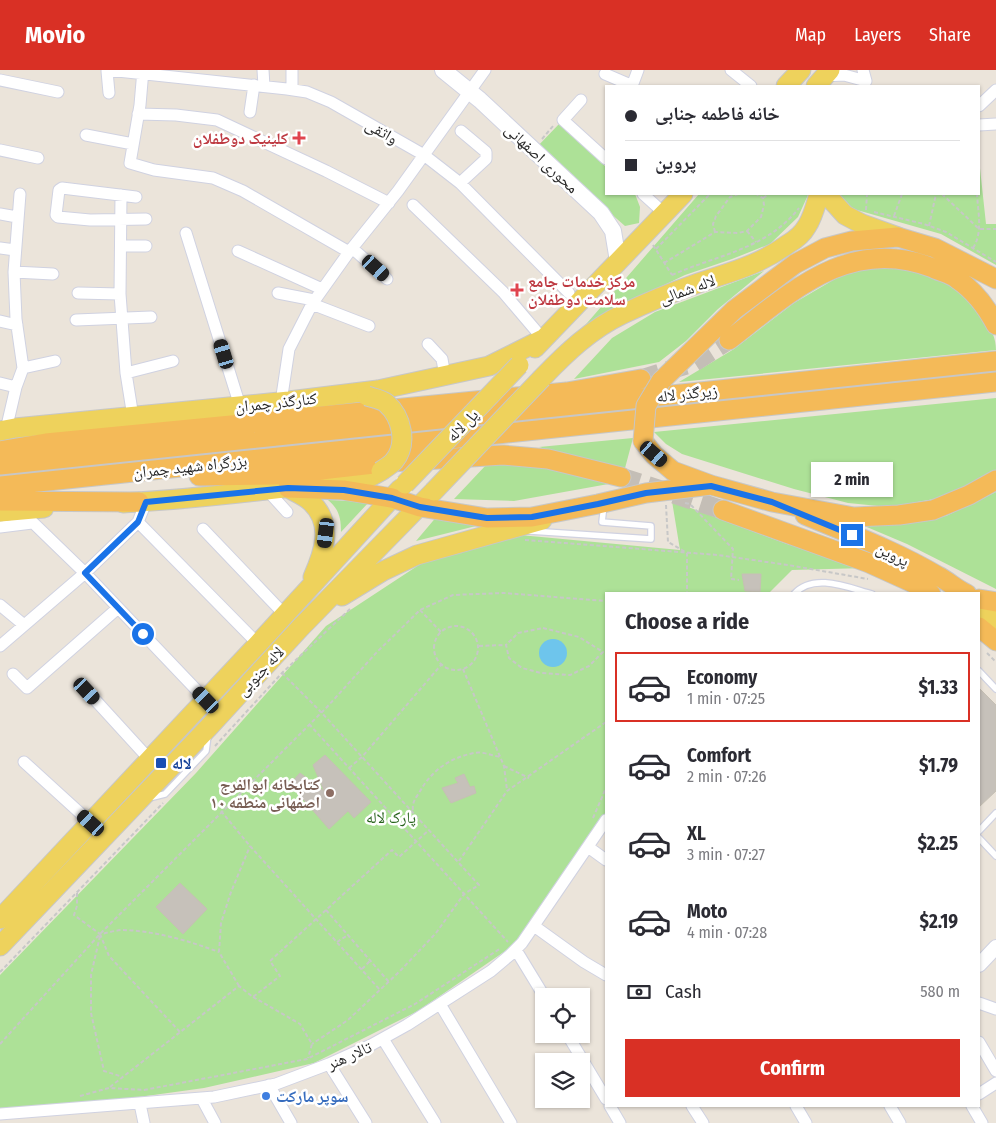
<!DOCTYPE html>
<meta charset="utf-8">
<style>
:root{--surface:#fff;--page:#f7f7f7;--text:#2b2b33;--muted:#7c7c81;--line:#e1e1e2;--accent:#d93025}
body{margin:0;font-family:"Fira Sans Condensed","Noto Naskh Arabic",sans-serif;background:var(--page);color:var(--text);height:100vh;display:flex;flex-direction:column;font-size:19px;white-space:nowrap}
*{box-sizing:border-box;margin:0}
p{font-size:16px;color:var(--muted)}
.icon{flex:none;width:28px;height:28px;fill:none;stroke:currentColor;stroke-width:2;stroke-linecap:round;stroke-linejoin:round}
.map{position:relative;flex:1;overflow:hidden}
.side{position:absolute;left:605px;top:522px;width:375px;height:515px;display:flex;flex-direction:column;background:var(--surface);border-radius:0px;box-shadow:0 1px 4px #0004}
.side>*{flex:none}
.banner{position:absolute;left:605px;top:15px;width:375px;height:110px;border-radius:0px;box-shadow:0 1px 4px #0004;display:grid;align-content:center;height:110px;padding:0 20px;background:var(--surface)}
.tools{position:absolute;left:535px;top:918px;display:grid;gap:10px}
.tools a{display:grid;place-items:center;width:55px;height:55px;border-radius:0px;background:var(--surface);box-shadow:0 1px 4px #0004;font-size:25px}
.end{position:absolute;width:22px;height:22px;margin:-11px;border:6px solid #1a73e8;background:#fff;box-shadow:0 0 0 2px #fff}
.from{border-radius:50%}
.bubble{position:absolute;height:35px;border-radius:0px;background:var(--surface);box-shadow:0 1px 4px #0004;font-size:16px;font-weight:700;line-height:35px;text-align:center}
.car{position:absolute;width:15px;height:30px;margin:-15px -8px;border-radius:6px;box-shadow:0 0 4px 1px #0007;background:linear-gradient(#222 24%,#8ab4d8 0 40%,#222 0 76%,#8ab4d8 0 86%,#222 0)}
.banner b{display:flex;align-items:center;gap:18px;height:48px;font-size:19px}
.banner b+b{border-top:1px solid var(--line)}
.banner i{width:12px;height:12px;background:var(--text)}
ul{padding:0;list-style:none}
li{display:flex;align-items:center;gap:15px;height:70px;margin:0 10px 8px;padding:0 10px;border:2px solid transparent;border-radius:0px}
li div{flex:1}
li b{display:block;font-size:19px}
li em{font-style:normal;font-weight:700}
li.on{border-color:var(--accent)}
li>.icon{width:45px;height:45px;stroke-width:1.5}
h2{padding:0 20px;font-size:22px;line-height:60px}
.pay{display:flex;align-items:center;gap:12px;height:55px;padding:0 20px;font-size:19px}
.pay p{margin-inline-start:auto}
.cta{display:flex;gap:10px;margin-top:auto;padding:10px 20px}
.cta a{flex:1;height:58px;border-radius:0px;background:var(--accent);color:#fff;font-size:20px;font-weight:700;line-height:58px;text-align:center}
header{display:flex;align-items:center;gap:30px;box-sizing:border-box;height:70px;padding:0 25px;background:var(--accent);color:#fff}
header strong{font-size:24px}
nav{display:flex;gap:28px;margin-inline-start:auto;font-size:18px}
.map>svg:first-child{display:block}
.green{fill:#ade197}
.water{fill:#6ec5ec}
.building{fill:#c6c1ba;stroke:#c6c0b4}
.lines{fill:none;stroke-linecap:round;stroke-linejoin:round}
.trunk-tunnel{stroke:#c4beb6;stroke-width:19;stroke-dasharray:19 9;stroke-linecap:butt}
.service-casing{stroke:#d0d2e1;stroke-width:8}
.minor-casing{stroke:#d0d2e1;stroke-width:13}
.tertiary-casing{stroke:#d0d2e1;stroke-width:16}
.secondary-casing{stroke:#d0d2e1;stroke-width:18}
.primary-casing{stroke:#c7c7c7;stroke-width:21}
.trunk-casing{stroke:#c7c7c7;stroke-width:21}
.path{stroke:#c7c7c7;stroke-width:2;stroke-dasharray:4 2.5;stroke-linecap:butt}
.service{stroke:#fff;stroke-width:5.5}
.minor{stroke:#fff;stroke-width:11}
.tertiary{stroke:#fff;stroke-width:14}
.secondary{stroke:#fff;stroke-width:16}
.primary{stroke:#eed25c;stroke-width:19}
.trunk{stroke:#f4ba58;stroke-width:19}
.primary-bridge-casing{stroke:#c7c7c7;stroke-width:21;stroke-linecap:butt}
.trunk-bridge-casing{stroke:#c7c7c7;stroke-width:21;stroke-linecap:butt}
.primary-bridge{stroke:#eed25c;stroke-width:19}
.trunk-bridge{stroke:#f4ba58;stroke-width:19}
.route{stroke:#1a73e8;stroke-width:6}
.health-dot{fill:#e0444e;stroke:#fff;stroke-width:2}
.transit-dot{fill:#1a4fb4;stroke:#fff;stroke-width:2}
.education-dot{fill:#8d6e63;stroke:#fff;stroke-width:2}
.shop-dot{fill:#3f7fe0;stroke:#fff;stroke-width:2}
.labels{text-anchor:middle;stroke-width:5;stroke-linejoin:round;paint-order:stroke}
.street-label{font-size:16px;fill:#282828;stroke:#fff}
.health-label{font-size:16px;font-weight:bold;fill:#be3a42;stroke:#fff;text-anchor:end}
.transit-label{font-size:16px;font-weight:bold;fill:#164399;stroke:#fff;text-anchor:start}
.education-label{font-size:16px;font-weight:bold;fill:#785e54;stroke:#fff;text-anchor:end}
.park-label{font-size:16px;fill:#27631b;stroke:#fff}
.shop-label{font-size:16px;font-weight:bold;fill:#366cbe;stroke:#fff;text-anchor:start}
</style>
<header>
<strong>Movio</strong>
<nav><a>Map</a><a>Layers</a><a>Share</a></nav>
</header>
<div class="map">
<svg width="996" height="1053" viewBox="0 0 996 1053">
<rect width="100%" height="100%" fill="#ebe4da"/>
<!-- green -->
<path class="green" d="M559,54L606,97V124H635L640,137L639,153L625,156L536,78Z
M979,89L986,154H996V195L941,164L843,136L836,124H979Z
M699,124L808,125L798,147L770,174L732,189L685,205L633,230L581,260Z
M887,194C926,202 963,213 985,248C991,259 996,268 996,280L679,312L734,279L794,233L847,202Z
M764,201L718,239L686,271L659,292L574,309L612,268L655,242Z
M996,328V403L940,428L889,437L848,433L794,419L682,384L666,374L654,362Z
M633,368L624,402L539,377Z
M487,394L533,395L614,413L514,431L454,429Z
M996,422V519L907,474L855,452L895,453L946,446Z
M328,430L369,432L341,462C341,448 339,439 328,430Z
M672,431L787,474L866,498L792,500L768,524H606V743L517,873L418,941L314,993L204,1018L110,1031L0,1039V905L196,703L326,556L428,489L520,465L680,480Z
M438,445L480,455L416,471Z"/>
<!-- water -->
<path class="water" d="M539 583a14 14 0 1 1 28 0a14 14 0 1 1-28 0Z"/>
<!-- building -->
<path class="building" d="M742,504H761L760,522L745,521Z
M979,618L996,635V721L979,737Z
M325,685L371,732L354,748L348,741L329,759L290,714L300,703L324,721L313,695Z
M464,704L470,717L474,716L476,723L451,733L442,718L458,713L455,708Z
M180,813L207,839L183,864L156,837Z"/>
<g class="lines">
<!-- trunk-tunnel -->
<path class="trunk-tunnel" d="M641,309L693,293L729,270
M621,407L723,440"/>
<defs>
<path id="service" d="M530,461L651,469V456L602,452L604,435
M794,524C814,502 849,518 872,524
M979,601L996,619
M149,728L165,724L206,681L208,666
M979,761L996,743
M979,768L996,786"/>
<path id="minor" d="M108,0L287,19L307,22L331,32L424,85L460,113L569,223
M143,0L140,35L130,93L154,100L213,108L243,121L349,182
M263,0L264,16
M292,0V19
M731,0L751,16
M107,1L109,23
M605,4L633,16
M823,6L844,5L866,11L863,0
M0,10L58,22
M632,16L638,0
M581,30L563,50L606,89
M979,36L996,20
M250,42L254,15
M138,44L176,45L217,50L326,101L389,133
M979,55L996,54
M86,65L133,74
M0,80L38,88
M460,113L486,89V82L461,61
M643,124L664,143
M121,125L120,224L126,303L133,347
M136,127L62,118L59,120L56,145L58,147L90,150L146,149
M413,135L503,222L543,269
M0,144L17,147
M186,163L240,336
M121,176H146
M0,178L15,180
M352,178L387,209
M238,181L322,219
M14,202L53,204
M78,223L120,224
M278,223L314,230
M312,234L369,256
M76,250L151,247
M0,251L17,255
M428,274L442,289L445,306
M23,298L55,291
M126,303L173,291
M0,313L16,317
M281,332L289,279L312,234L349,182L398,121L485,0
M6,360L16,317L23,298L16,249L14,202L20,124
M267,420L287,442
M20,440L85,503L206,630
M138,452L258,574
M0,457L32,453
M203,459L285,545
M0,535L24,555
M0,576L85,503L138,452L146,432
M13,604L27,618L118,538
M87,621L150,690
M24,692L91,753
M588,777L606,790
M534,856L584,892L606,905
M516,880L544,926
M979,933L996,939
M440,934L511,1053
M567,964L606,1029
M383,969L435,1053
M979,972L996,1001
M329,994L366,1053
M269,1015L291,1053
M979,1024L996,1013
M202,1029L215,1053
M140,1034L144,1053
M610,1036L620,1053
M692,1036L703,1053
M796,1036L806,1053
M890,1036L900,1053
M972,1036L982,1053
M0,1044L214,1027L276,1014L329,994L371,975L407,955L491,901L510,885L522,873L606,750"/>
<path id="tertiary" d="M979,895L996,877"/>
<path id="secondary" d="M443,0L480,30L601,143L613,161L618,191"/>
<path id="primary" d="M786,16L801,0
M816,16L830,0
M826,124L845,145L862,154L898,167
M535,278L683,124
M542,308C566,283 591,259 623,244C646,233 670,223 693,215C729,202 756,197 788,174C795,170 803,163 807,156C813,147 816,134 819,124
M0,361L15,358L289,331L378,320L489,296L543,269
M288,418C295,422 305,426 311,432C334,454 324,482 313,507
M123,433C207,428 290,418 372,406L381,401
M0,442L44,438
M342,526L383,501L417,485L542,450
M979,536L996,551
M0,849L258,574L400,419
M0,876L208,658L301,557L434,421"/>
<path id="trunk" d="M729,270C791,222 850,165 933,198C941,202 951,204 957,209C975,221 986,236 996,255
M661,311L734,240L795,194L825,178L852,171L898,167L935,178L996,209
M643,371L654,385L673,401L711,415L772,432L854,447L899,445L933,440L969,425L996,410
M0,381L46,373L567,322L641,309
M0,395L996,291
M199,406L277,405L391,392L503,385L548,389L621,407
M0,416L996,312
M288,418L343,420L392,428L420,437L487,448L532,447L598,434L646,423L711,415
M0,431L139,432
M723,440L869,493L922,517L931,524
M805,445C850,464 896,481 938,506C948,511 956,519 967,524
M979,529L996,532
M979,557L996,571"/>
</defs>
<!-- service casing -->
<use href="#service" class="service-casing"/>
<!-- minor casing -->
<use href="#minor" class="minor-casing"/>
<!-- tertiary casing -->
<use href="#tertiary" class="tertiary-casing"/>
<!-- secondary casing -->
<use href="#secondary" class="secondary-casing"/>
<!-- primary casing -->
<use href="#primary" class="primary-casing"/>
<!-- trunk casing -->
<use href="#trunk" class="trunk-casing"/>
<!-- path -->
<path class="path" d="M542,69L553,56
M942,124L979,159H996
M763,128L769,124
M866,140L867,124
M874,142L924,154L946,162L996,192
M894,146L902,124
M929,156L936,124
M747,161L756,172
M715,162L713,154L716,146L730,127L738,124
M653,175L672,205
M973,178C983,163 978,142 977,124
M656,179L710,124
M664,193L715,162L738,163L747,161L761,147L764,135L763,128L756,124
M672,205C717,185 767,179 799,138
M685,433L690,434L733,479L731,509L739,510
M666,435L668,472L687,483V524
M525,470L718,485L788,495L868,509
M420,540L441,562
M434 578a22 22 0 1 1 44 0a22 22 0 1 1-44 0Z
M543,558L579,567L603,582L589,596L570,605L541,603L522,598L509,588L506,575L518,563Z
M479,576L506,575
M987,583L996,592
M463,599L504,696L507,720
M282,603L321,642L479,815L464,824L436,863L400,901L348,950L312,974
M309,654L508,872
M215,676L282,603L350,539
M504,696L529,708
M349,698L362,687L441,595
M413,740C412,733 415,729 419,723C431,701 449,688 474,683C482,681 493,686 501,687
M221,741L250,776L380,920
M593,748L606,718
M459,791L507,721L606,652
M77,823V836L74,845L100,864C108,863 116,860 123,860C156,861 189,871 219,882
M326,840L389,912
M100,864L109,886L180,962
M100,866L91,905V943L104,1001L123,1007
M337,872L348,865
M362,899L370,891
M0,902L163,733
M239,916L219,882L221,853L231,822L250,776
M253,927L300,954L312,974L308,988
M0,974L100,864L327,637L377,582L420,540L453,525L504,523L606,531
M110,1017L239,916L253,927L280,906L270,891L392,780L399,787L429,760
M80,1026L109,1018L144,1020L307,989L415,934L501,878"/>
<!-- service -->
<use href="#service" class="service"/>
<!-- minor -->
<use href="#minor" class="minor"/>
<!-- tertiary -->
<use href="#tertiary" class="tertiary"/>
<!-- secondary -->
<use href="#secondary" class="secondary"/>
<!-- primary -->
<use href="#primary" class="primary"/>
<!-- trunk -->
<use href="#trunk" class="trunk"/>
<defs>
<path id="primary-bridge" d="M367,326C373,328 381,329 386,333C402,347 408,374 394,391C391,395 385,398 381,401
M405,414L519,295
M434,421L542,308"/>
<path id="trunk-bridge" d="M643,371L646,336L661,311"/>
</defs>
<!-- primary-bridge casing -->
<use href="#primary-bridge" class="primary-bridge-casing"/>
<!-- trunk-bridge casing -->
<use href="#trunk-bridge" class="trunk-bridge-casing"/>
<!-- primary-bridge -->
<use href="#primary-bridge" class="primary-bridge"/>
<!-- trunk-bridge -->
<use href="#trunk-bridge" class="trunk-bridge"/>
</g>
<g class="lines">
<!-- route -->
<path class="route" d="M143,564L85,503L138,452L146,432L288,418L344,420L392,428L420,437L487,448L532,447L598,434L646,423L711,416L772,432L852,465"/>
</g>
<!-- markers -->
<g class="health-dot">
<path d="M296.5 60.5h5v5h5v5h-5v5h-5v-5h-5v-5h5z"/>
<path d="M514.5 212.5h5v5h5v5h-5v5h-5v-5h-5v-5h5z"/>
</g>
<rect class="transit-dot" x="155" y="687" width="12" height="12" rx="2.5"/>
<circle class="education-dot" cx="330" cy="723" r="5"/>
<circle class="shop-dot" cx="266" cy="1026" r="5"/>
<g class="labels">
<!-- street labels -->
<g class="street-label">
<text transform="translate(382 61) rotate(30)" y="6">واثقی</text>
<text transform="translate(542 88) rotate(43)" y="6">محوری اصفهانی</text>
<text transform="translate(687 219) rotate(-20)" y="6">لاله شمالی</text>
<text transform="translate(687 323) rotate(-6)" y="6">زیرگذر لاله</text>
<text transform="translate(276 332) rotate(-6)" y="6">کنارگذر چمران</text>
<text transform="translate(462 355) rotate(-46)" y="6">پل لاله</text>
<text transform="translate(190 396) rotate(-6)" y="6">بزرگراه شهید چمران</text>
<text transform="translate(893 484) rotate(26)" y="6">پروین</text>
<text transform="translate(260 601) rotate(-47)" y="6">لاله جنوبی</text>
<text transform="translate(349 985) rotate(-24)" y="6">تالار هنر</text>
</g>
<!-- health labels -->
<g class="health-label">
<text x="288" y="74">کلینیک دوطفلان</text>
<text x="528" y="217" text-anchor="start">مرکز خدمات جامع<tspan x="528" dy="18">سلامت دوطفلان</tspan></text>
</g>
<!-- transit labels -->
<g class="transit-label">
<text x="172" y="699">لاله</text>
</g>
<!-- education labels -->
<g class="education-label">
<text x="320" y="720">کتابخانه ابوالفرج<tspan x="320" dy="18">اصفهانی منطقه ۱۰</tspan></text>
</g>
<!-- park labels -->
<g class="park-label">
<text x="391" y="753">پارک لاله</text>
</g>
<!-- shop labels -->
<g class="shop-label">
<text x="276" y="1032">سوپر مارکت</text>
</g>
</g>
</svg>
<div class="tools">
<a><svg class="icon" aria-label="locate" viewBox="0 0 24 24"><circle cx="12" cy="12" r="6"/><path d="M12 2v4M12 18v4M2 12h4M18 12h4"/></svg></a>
<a><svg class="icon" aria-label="layers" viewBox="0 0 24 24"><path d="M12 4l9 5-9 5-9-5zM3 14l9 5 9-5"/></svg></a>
</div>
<i class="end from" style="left:143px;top:564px"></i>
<i class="end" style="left:852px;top:465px"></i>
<div class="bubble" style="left:811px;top:392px;width:82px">2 min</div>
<i class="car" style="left:376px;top:198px;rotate:132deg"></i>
<i class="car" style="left:224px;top:284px;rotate:343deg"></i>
<i class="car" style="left:654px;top:384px;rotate:131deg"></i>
<i class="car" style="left:326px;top:463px;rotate:187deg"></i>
<i class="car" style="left:87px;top:621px;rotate:137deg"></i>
<i class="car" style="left:206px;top:630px;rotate:316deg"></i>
<i class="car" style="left:91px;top:753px;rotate:312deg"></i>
<div class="banner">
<b><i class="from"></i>خانه فاطمه جنابی</b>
<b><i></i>پروین</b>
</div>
<section class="side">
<h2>Choose a ride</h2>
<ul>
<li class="on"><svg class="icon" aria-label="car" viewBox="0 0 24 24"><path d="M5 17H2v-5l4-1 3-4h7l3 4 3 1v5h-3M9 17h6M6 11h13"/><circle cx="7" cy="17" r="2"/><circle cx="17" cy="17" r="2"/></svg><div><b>Economy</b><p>1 min · 07:25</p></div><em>$1.33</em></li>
<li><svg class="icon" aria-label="car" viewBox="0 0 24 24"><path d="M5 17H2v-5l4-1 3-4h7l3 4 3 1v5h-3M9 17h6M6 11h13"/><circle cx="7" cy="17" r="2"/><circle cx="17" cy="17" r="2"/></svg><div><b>Comfort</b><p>2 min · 07:26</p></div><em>$1.79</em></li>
<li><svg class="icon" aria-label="car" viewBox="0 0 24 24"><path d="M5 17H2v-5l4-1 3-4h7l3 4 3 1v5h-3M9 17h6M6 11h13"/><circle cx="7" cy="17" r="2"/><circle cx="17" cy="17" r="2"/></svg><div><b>XL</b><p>3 min · 07:27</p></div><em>$2.25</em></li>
<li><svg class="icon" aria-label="car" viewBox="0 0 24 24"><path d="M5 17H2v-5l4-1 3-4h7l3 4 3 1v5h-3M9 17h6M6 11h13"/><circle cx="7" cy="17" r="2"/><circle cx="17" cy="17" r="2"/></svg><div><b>Moto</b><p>4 min · 07:28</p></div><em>$2.19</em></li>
</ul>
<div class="pay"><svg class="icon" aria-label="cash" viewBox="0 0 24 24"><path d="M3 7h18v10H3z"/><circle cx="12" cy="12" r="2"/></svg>Cash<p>580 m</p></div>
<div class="cta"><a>Confirm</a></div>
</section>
</div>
